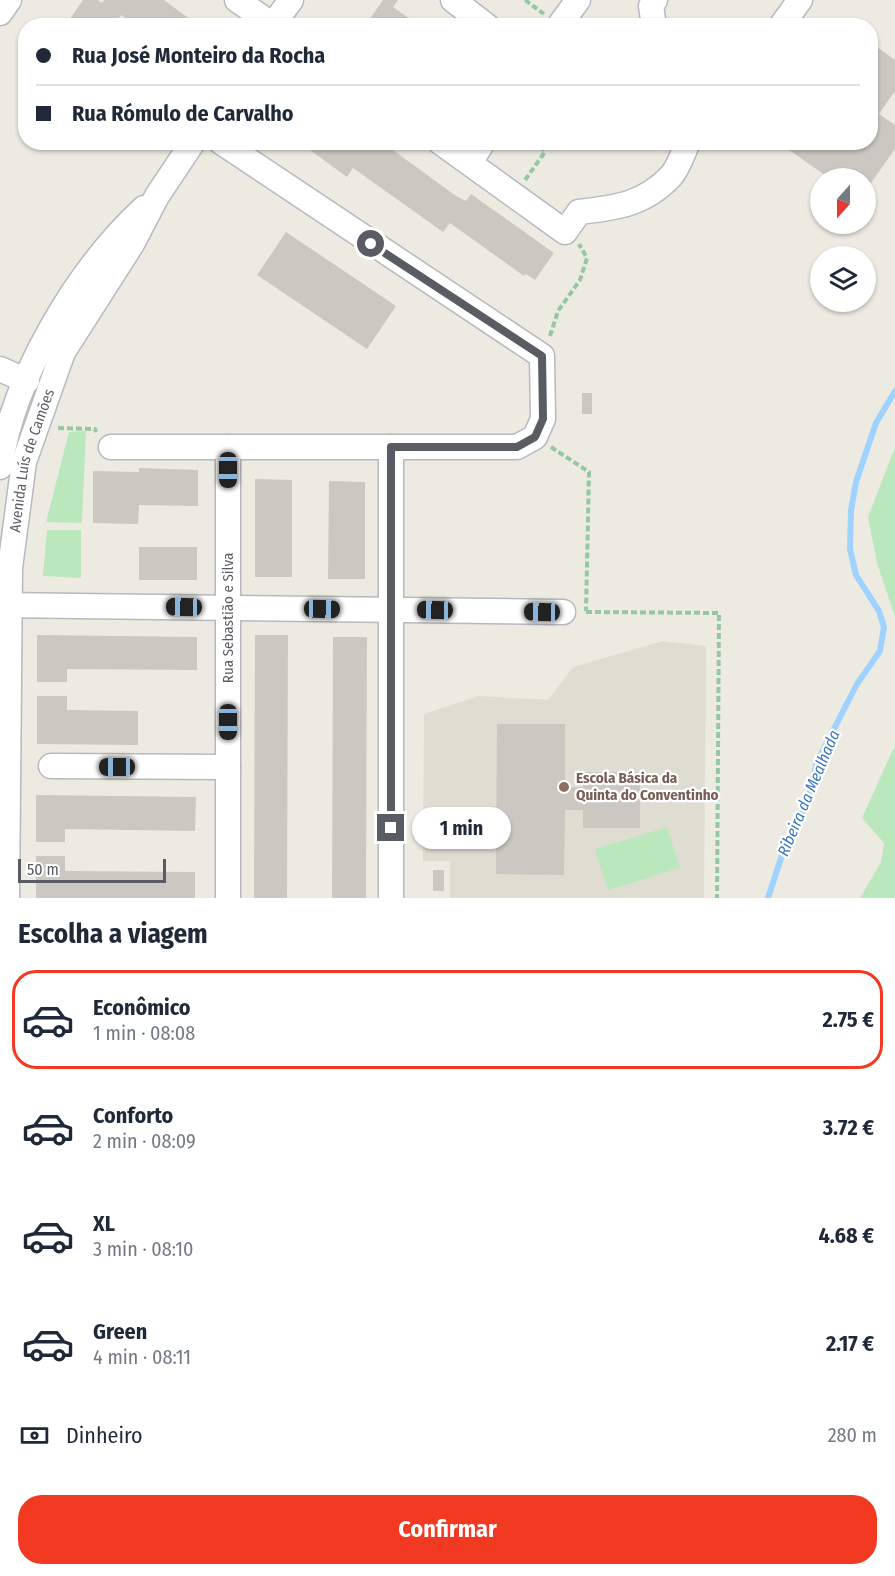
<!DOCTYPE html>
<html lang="pt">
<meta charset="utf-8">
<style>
:root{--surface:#fff;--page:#f2f2f3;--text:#1f2937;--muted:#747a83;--line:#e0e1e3;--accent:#f23922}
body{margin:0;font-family:"Fira Sans Condensed",sans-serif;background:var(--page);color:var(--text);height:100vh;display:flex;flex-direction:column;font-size:22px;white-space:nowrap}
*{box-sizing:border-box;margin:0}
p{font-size:20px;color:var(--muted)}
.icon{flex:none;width:33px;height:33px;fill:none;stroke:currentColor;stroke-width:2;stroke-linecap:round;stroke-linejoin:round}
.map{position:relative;height:898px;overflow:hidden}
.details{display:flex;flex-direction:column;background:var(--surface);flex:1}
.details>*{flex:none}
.guide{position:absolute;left:18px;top:18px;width:860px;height:132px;border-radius:24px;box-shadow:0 2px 4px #0004;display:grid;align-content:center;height:132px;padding:0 18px;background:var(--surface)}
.needle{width:39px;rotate:201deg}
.fabs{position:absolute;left:810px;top:168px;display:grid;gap:12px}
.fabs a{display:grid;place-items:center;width:66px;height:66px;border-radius:50%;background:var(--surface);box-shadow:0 2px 4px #0004;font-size:30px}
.scale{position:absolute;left:18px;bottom:15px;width:148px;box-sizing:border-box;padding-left:6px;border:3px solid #595d63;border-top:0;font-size:16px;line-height:21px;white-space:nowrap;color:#595d63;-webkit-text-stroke:4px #fff;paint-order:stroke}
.end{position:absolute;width:27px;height:27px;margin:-14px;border:8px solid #595d63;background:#fff;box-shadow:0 0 0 3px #fff}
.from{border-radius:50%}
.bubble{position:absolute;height:42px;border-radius:21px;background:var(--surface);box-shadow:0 2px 4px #0004;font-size:20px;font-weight:700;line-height:42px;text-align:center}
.car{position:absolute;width:18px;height:36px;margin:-18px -9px;border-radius:8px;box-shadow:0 0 4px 2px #0007;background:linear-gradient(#222 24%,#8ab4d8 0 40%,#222 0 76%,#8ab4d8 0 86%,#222 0)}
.guide b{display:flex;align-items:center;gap:21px;height:57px;font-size:22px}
.guide b+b{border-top:2px solid var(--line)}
.guide i{width:15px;height:15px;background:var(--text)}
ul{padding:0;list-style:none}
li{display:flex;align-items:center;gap:18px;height:99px;margin:0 12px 9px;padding:0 6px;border:3px solid transparent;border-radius:24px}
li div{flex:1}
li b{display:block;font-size:22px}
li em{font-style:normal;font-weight:700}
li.on{border-color:var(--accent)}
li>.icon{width:54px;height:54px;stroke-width:1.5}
h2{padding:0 18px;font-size:27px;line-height:72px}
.pay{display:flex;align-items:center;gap:15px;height:66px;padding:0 18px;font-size:22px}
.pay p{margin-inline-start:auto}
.button{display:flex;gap:12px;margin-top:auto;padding:12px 18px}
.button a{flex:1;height:69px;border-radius:24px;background:var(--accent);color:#fff;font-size:24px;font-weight:700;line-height:69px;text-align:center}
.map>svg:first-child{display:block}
.education{fill:#dfddd1}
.green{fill:#bbe7bd}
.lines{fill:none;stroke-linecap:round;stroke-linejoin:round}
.stream{stroke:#9fd2ff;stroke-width:6}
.building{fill:#cac8c0}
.minor-casing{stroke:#b6b9be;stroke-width:27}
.path{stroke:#94c8a4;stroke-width:4;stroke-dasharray:6 3;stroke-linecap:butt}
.minor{stroke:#fff;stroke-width:24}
.route{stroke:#595d63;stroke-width:8}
.education-dot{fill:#8d6e63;stroke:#fff;stroke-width:2}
.labels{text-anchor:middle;stroke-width:4.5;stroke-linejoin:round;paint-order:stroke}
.street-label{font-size:15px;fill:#595d63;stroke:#fff}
.education-label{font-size:15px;font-weight:bold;fill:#785e54;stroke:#fff;text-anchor:start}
.water-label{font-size:16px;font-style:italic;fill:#3a77bf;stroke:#fff}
</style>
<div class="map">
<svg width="895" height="898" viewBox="0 0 895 898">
<rect width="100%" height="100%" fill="#edebe1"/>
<!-- education -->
<path class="education" d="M663,641L706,646L704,898H450V861H423L424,714L479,696L548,700L573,667Z"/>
<!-- green -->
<path class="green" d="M86,431L82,523L46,522L69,432Z
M895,447V617L877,563L868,517Z
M47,530H81V578L43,576Z
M895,745V898H860L881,862L884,843L862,818Z
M667,827L680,868L608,890L595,849Z"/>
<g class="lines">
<!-- stream -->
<path class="stream" d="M768,898L784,849L807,803L817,762L857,684L880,651L884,627L879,611L856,575L850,549L851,510L856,482L876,423L895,391"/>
</g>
<!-- building -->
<path class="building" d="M83,0H98L102,3L104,0H164L199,26H137L121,15L114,26H65Z
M383,0H398L393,7L420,26H365Z
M870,42L895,60V91L879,114L895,125V149L866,190V178H829L782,145L784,142H870Z
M299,142H364L369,146L372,142H382L456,196L466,201L471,194L554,253L535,280L526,274L524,276L450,223L443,232L353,168L347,177Z
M286,232L396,306L367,349L257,275Z
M582,393H592V414H582Z
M139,468L198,470V506L139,505L138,524L93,523V471L139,472Z
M255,479L292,480V577H255Z
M329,481L365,482V579H328Z
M139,547H197V580H139Z
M37,635L197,637V670L67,669V682H37Z
M255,635H288L287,898H254Z
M333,637H367L366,898H332Z
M37,696H67V710L138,711V745L37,744Z
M497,724H565V787H583L584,772H640V828H583V810H565L564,875L496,874Z
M36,795L196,797L195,831L65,829V842H36Z
M36,856H65V871L195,872V898H36Z
M433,870H444V891H433Z"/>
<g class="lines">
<defs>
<g id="minor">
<path d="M237,0L274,26"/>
<path d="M453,0L487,26"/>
<path d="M0,13L9,0"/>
<path d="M272,26L291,0"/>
<path d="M559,26L578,0"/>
<path d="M654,26L651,6L655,0"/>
<path d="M781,26L800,0"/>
<path d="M440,142L565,232L579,212C616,208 645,204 671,176C679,167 683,153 688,142"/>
<path d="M470,163L483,142"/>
<path d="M0,369L27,381"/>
<path d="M111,447H517L535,437L543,419L542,356L221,142"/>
<path d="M0,467C13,377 78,269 144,208"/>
<path d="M0,605L563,612"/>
<path d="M51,766L228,767"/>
<path id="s1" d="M7,898L10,568L24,462L63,352L132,244L157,196L193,142"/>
<path d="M228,898V447"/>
<path d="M391,898V447"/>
</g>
</defs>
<!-- minor casing -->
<use href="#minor" class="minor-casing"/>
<!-- path -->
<path class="path" d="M525,0L544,14
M525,180L545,152L539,142
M550,336L558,311L580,280L587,258L579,244
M58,428L95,429L96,432
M551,447L589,472L586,611
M586,612L719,613L717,898"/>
<!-- minor -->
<use href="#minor" class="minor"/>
</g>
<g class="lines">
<!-- route -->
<path class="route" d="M371,244L542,356L543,419L535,437L517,447H391V828"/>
</g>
<!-- markers -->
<circle class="education-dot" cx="564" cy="787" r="6"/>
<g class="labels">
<!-- street labels -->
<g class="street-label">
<text dy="5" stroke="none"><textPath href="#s1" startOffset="440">Avenida Luís de Camões</textPath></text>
<text transform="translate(228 618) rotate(-90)" y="5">Rua Sebastião e Silva</text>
</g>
<!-- education labels -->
<g class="education-label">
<text x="576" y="783">Escola Básica da<tspan x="576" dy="17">Quinta do Conventinho</tspan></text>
</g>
<!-- water labels -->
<g class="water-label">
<text transform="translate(808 793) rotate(-67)" y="6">Ribeira da Mealhada</text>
</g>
</g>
</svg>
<div class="fabs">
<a><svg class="needle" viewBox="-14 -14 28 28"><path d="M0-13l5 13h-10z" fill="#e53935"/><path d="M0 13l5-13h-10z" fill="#747a83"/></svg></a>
<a><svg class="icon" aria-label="layers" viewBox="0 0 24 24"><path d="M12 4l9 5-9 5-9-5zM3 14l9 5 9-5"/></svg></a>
</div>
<div class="scale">50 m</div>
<i class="end from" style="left:371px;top:244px"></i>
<i class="end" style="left:391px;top:828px"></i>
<div class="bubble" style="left:412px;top:807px;width:99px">1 min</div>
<i class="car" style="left:228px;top:470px;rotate:180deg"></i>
<i class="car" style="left:184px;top:607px;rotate:271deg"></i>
<i class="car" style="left:322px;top:609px;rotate:91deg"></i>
<i class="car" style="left:435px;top:610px;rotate:271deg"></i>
<i class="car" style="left:542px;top:612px;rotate:271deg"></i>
<i class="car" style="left:228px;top:722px;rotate:180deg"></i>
<i class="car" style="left:117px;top:767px;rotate:270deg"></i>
<div class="guide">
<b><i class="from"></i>Rua José Monteiro da Rocha</b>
<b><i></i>Rua Rómulo de Carvalho</b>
</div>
</div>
<section class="details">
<h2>Escolha a viagem</h2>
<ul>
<li class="on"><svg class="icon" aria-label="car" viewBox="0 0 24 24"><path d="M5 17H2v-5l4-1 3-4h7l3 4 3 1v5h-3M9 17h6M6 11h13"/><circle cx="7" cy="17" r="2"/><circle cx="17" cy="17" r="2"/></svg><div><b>Econômico</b><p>1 min · 08:08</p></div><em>2.75 €</em></li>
<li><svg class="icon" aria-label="car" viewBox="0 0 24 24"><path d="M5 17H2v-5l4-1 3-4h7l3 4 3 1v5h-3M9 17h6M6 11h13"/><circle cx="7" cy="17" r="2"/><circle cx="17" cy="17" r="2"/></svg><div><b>Conforto</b><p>2 min · 08:09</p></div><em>3.72 €</em></li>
<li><svg class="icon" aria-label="car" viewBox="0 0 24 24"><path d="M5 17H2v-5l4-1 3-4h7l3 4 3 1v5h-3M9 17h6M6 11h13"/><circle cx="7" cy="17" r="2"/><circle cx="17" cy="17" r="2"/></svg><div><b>XL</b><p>3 min · 08:10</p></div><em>4.68 €</em></li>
<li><svg class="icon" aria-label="car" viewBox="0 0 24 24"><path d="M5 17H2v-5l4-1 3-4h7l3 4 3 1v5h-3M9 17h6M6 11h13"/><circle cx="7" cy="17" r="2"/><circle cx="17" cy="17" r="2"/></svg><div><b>Green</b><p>4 min · 08:11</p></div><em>2.17 €</em></li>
</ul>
<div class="pay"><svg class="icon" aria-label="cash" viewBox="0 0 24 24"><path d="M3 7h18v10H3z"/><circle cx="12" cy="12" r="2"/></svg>Dinheiro<p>280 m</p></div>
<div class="button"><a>Confirmar</a></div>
</section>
